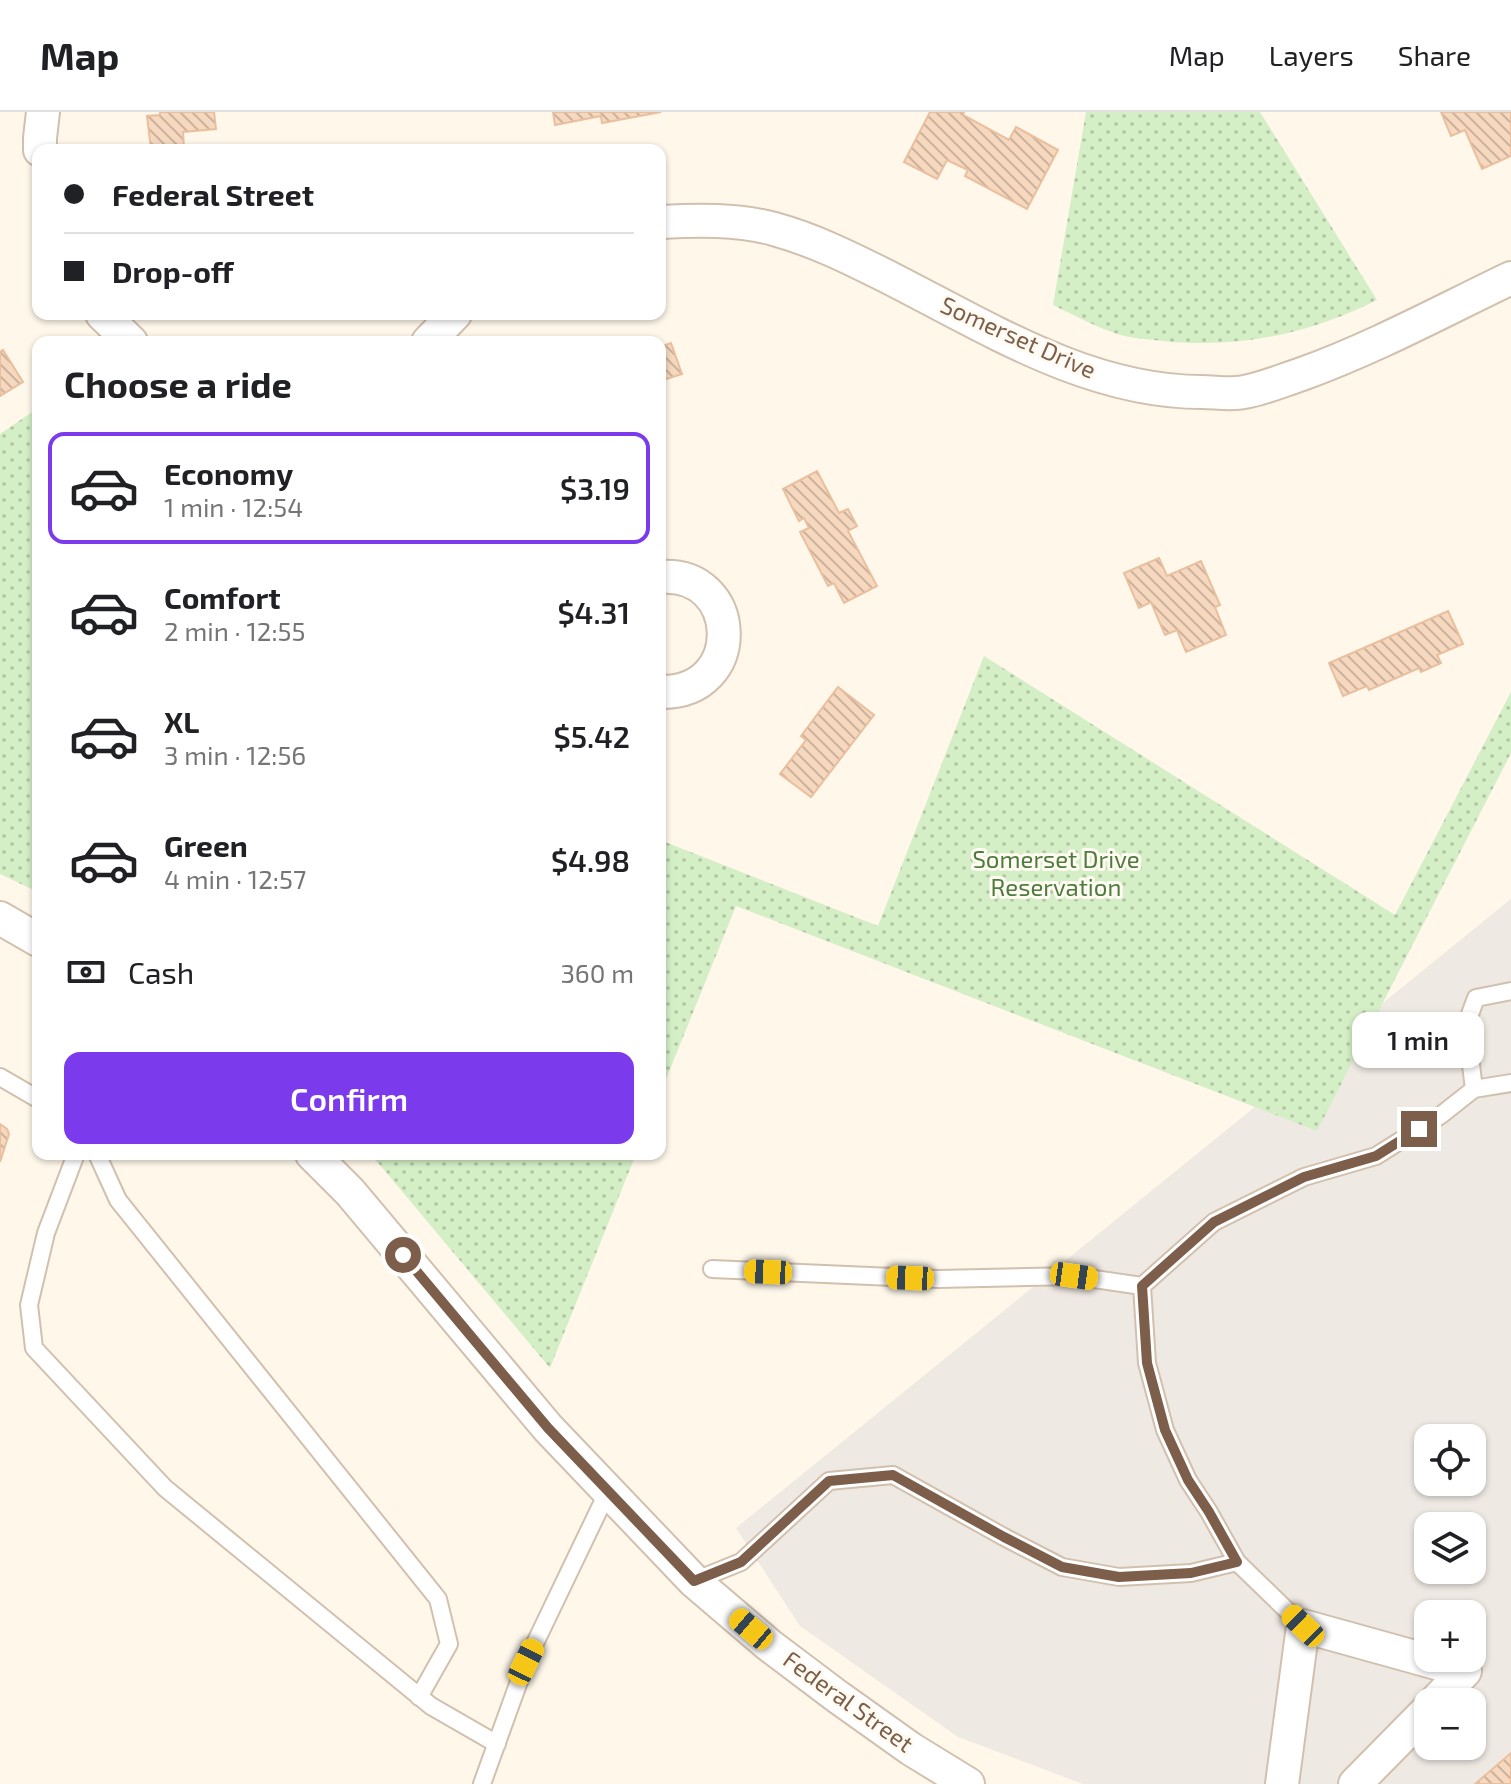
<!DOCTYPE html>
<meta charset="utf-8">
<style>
:root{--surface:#fff;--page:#f2f2f2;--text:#202124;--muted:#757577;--line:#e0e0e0;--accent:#7c3aed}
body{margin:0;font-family:"Exo 2",sans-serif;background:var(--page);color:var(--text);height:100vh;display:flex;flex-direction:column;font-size:30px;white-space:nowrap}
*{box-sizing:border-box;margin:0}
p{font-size:26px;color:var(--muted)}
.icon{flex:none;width:44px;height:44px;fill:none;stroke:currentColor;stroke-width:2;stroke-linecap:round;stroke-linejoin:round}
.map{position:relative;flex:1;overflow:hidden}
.drawer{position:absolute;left:32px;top:224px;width:634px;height:824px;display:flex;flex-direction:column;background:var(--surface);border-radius:16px;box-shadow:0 2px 6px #0004}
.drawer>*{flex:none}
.guide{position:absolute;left:32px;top:32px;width:634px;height:176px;border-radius:16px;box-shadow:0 2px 6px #0004;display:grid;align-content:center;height:176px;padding:0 32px;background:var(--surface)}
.tools{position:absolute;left:1414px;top:1312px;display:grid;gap:16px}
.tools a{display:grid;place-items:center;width:72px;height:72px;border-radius:16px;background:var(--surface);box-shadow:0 2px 6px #0004;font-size:40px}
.end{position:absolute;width:36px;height:36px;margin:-18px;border:10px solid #7c5e4a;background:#fff;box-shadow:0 0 0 4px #fff}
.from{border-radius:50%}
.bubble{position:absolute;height:56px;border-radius:16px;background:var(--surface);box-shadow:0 2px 6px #0004;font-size:26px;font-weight:600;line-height:56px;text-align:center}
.car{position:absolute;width:24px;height:48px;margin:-24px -12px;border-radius:10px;box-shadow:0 0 6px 2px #0007;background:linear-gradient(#f5c518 24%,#345 0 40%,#f5c518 0 76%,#345 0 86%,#f5c518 0)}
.guide b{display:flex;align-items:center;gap:28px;height:76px;font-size:30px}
.guide b+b{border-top:2px solid var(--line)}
.guide i{width:20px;height:20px;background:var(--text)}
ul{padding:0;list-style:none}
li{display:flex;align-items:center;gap:24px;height:112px;margin:0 16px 12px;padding:0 16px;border:4px solid transparent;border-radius:16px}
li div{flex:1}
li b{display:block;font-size:30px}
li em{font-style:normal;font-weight:600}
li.selected{border-color:var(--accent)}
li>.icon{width:72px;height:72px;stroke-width:1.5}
h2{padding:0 32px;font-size:36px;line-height:96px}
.pay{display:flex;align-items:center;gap:20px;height:88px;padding:0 32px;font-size:30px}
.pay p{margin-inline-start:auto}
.action{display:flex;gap:16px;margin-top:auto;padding:16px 32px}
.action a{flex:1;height:92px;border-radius:16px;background:var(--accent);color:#fff;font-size:32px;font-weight:600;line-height:92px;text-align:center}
header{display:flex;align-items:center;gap:48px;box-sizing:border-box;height:112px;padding:0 40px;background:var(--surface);border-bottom:2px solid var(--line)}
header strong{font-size:38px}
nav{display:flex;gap:44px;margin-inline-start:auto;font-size:28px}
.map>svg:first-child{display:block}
.industrial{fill:#efe9e3;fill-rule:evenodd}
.park{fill:url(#park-dots)}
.building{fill:url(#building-back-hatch);stroke:#eabf9e;stroke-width:2}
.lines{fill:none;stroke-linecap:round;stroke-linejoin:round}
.service-casing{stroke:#d2c0ae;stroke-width:20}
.minor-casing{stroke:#d2c0ae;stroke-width:36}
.service{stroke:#fff;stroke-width:16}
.minor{stroke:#fff;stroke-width:32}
.route{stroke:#7c5e4a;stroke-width:10}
.labels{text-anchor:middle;stroke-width:6;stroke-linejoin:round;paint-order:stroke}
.street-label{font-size:24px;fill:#7c5e4a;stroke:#fffbf2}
.park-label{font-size:24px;fill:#4d7c3e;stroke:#fffbf2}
</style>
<header>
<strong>Map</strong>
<nav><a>Map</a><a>Layers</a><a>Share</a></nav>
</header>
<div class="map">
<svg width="1511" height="1672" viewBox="0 0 1511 1672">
<defs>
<pattern id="park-dots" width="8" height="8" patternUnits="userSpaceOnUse" patternTransform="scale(2)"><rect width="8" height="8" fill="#d4eec6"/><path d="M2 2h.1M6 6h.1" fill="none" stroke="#b1c4a3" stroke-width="1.8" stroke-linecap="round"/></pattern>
<pattern id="building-back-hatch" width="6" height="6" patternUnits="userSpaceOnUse" patternTransform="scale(2)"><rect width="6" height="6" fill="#f6d8bf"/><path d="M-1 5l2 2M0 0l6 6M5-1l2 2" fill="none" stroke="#ccb29d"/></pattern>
</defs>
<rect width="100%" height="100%" fill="#fef7ea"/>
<!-- industrial -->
<path class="industrial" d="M1511,787V1672H1083L958,1625L800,1514L736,1416ZM1428,1326H1472V1370H1428ZM1428,1414H1472V1458H1428ZM1428,1502H1472V1546H1428ZM1428,1590H1472V1634H1428Z"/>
<!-- park -->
<path class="park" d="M1086,0H1260L1377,188C1310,222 1237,237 1163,229C1145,227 1125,226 1109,219C1090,212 1072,202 1053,193Z
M38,296V780L0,762V322Z
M984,544L1395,803L1511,580V641L1317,1019L736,794L660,982V728L878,814Z
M369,1042H636L550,1256L380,1053Z"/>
<!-- building -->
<path class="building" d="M160,0H214L216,17L183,20L184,37L189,36V38L151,37L147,4L160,3Z
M553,0H661L602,11L601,4L555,13Z
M930,0H964L963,3L1009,28L1016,15L1058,38L1027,97L965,64L968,58L947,48L937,67L904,50Z
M1441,0H1511V44L1482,57L1465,18L1451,24Z
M671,231L682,262L660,269V235Z
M3,238L23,270L0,284V240Z
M817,359L839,401L848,397L857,414L848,419L877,474L844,491L834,471L828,474L800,420L809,416L804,406L799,409L783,377Z
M1159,446L1167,464L1201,449L1220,493L1215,495L1226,523L1186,540L1177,518L1165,523L1151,490L1139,496L1124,461Z
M1448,499L1463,532L1437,543L1441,551L1421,560L1419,556L1369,578L1367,574L1343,584L1329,551Z
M838,575L874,603L811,685L780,662L806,628L801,624Z
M0,1012L7,1017L9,1022L0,1050Z
M1511,1641V1672H1475Z"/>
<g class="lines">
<defs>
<path id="service" d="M0,965L38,987
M1474,977L1466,913L1476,886L1511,879
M76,1042L46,1121L29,1193L34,1236L165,1376L431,1594L497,1632
M97,1042L118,1088L438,1487L449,1532L419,1585
M712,1157L938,1167L1074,1164L1142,1174L1147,1251L1165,1318L1188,1368L1209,1400L1237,1450L1303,1514
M1142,1174L1214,1110L1304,1065L1376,1044L1441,1003L1474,977L1511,971
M694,1469L741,1450L829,1369L893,1363L1004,1425L1062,1455L1119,1465L1191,1461L1237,1450
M482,1672L526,1550L608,1379"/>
<path id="minor" d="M40,38V26L43,0
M660,110C698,108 737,107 774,117C814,128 850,146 886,164C985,214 1087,280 1202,280C1215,280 1231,283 1244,280C1263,277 1283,268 1302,262C1374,236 1442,199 1511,166
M102,202L131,230
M428,230L455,202
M660,465C742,458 748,582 660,580
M0,806L38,828
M312,1042L350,1080L548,1316L694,1469L769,1533L838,1585L911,1637L968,1672
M1282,1672L1303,1514L1465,1559L1435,1590
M1355,1672L1428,1598"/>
</defs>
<!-- service casing -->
<use href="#service" class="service-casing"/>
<!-- minor casing -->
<use href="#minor" class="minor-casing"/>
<!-- service -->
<use href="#service" class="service"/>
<!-- minor -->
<use href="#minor" class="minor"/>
</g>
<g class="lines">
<!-- route -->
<path class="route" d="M403,1143L548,1316L694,1469L741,1450L829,1369L893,1363L1004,1425L1062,1455L1119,1465L1191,1461L1237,1450L1209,1400L1188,1368L1165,1318L1147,1251L1142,1174L1214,1110L1304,1065L1376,1044L1419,1017"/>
</g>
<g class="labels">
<!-- street labels -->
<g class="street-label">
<text transform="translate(1018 226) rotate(24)" y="8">Somerset Drive</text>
<text transform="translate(848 1590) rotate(36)" y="8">Federal Street</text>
</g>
<!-- park labels -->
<g class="park-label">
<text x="1056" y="756">Somerset Drive<tspan x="1056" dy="28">Reservation</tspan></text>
</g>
</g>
</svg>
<div class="tools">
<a><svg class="icon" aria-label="locate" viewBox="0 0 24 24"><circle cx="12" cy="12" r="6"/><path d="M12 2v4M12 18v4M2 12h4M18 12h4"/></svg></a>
<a><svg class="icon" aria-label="layers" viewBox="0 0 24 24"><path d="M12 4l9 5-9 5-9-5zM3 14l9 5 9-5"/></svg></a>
<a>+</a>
<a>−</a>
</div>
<i class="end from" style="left:403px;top:1143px"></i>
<i class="end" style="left:1419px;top:1017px"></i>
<div class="bubble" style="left:1352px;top:900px;width:132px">1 min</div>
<i class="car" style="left:768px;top:1160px;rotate:272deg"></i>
<i class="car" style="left:1074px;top:1164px;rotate:98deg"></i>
<i class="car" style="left:910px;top:1166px;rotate:272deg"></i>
<i class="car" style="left:1303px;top:1514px;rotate:314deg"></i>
<i class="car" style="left:751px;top:1517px;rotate:310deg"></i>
<i class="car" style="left:526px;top:1550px;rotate:26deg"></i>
<div class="guide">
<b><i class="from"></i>Federal Street</b>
<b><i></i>Drop-off</b>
</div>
<section class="drawer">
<h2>Choose a ride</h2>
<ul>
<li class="selected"><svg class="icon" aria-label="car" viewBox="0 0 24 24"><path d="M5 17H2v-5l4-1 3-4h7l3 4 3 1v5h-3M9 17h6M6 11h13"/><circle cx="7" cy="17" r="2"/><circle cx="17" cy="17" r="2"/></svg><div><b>Economy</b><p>1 min · 12:54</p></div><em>$3.19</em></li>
<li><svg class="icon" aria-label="car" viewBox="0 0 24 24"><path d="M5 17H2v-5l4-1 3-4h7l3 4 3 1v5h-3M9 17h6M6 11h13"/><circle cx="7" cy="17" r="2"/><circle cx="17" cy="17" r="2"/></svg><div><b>Comfort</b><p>2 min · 12:55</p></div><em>$4.31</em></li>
<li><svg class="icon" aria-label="car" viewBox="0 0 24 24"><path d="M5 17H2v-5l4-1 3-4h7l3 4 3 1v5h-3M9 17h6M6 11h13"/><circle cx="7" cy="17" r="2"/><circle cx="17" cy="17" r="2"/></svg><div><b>XL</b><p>3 min · 12:56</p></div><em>$5.42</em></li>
<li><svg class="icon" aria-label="car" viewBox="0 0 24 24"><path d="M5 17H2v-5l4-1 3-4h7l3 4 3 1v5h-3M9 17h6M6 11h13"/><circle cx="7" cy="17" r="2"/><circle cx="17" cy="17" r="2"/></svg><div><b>Green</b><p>4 min · 12:57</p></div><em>$4.98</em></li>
</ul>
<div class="pay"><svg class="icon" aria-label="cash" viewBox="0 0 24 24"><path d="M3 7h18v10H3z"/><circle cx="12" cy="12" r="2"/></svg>Cash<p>360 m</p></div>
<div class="action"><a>Confirm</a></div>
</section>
</div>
